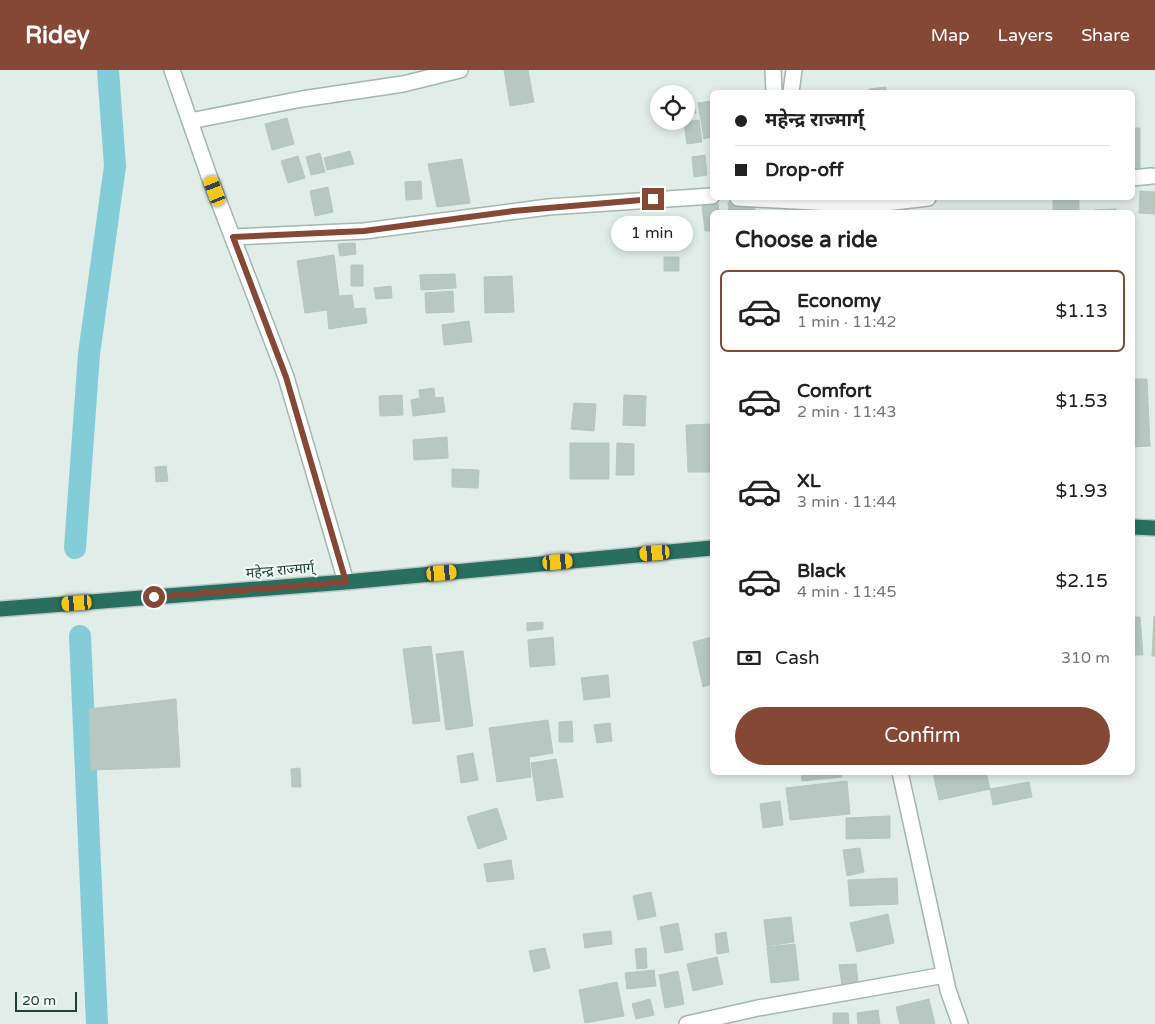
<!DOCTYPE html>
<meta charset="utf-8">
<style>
:root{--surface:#fff;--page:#f6f6f6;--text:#222;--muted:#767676;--line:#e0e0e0;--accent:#854835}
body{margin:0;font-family:"Varela Round","Noto Sans Devanagari",sans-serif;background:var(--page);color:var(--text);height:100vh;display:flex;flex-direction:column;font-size:19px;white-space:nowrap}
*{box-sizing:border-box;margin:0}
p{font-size:16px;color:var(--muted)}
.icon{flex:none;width:28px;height:28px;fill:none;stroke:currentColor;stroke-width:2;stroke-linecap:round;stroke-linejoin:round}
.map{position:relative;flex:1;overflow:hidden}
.details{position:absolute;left:710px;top:140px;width:425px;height:565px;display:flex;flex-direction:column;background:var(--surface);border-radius:8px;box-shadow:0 2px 8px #0003}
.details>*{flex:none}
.guide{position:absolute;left:710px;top:20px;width:425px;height:110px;border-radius:8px;box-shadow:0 2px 8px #0003;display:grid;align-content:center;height:110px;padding:0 25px;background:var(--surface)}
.buttons{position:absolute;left:650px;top:15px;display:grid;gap:10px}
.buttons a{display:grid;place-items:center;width:45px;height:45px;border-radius:50%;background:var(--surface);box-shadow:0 2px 8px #0003;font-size:25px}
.scale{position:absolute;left:15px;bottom:12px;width:62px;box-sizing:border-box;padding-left:5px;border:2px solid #1f4037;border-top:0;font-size:14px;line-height:18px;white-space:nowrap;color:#1f4037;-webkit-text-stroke:4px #f2f9f6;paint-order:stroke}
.end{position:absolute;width:22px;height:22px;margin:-11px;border:6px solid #854835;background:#fff;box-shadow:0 0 0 2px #fff}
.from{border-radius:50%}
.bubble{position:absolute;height:35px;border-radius:18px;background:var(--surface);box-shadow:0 2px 8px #0003;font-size:16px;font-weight:600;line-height:35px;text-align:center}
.car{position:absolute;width:15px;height:30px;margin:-15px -8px;border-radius:6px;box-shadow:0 0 4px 1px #0007;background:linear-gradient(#f5c518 24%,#345 0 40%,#f5c518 0 76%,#345 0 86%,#f5c518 0)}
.guide b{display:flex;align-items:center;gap:18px;height:48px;font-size:19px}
.guide b+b{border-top:1px solid var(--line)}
.guide i{width:12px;height:12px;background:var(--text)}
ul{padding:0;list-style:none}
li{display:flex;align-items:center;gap:15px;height:82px;margin:0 10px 8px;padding:0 15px;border:2px solid transparent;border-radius:8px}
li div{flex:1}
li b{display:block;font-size:19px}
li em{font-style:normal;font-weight:600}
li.current{border-color:var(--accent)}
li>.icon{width:45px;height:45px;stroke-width:1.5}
h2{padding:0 25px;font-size:22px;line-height:60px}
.pay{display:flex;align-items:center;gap:12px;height:55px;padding:0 25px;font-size:19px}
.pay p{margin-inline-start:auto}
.button{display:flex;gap:10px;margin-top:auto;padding:10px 25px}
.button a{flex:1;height:58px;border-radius:30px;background:var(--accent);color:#fff;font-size:20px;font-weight:600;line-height:58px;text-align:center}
header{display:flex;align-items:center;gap:30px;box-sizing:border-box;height:70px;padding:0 25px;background:var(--accent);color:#fff}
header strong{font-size:24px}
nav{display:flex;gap:28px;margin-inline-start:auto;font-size:18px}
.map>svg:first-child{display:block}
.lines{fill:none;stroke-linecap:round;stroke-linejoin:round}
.canal{stroke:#83ccd8;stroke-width:22}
.building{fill:#b6c8c1;stroke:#b3c8bf}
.street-casing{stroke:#a3b6af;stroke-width:18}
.highway-casing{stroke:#c0cac7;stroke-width:18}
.street{stroke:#fff;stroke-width:15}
.highway{stroke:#286f60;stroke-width:15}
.route{stroke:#854835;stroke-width:6}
.labels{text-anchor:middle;stroke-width:4;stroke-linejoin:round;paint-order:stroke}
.street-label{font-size:14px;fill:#1f4037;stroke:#f2f9f6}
</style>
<header>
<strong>Ridey</strong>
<nav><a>Map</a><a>Layers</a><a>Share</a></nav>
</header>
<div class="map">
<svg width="1155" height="954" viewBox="0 0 1155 954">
<rect width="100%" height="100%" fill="#e1ede8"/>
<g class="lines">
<!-- canal -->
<path class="canal" d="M75,478L89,284L115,96L108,0
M80,566L97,954"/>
</g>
<!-- building -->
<path class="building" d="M504,0H528L534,32L510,36Z
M886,17V22H869V19Z
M692,31L696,43L686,46V33Z
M712,31V67L704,69L698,33Z
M287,48L294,74L272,80L265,54Z
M699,50L702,72L687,74L684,52Z
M1132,58H1140V100H1132Z
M350,81L354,94L327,100L324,88Z
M320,83L325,102L311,105L306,87Z
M705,85L707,105L694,107L692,87Z
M298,86L305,108L288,113L281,91Z
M462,89L470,133L437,137L428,94Z
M421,111L422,129L406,130L405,112Z
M328,117L333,142L315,146L310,121Z
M1140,121L1155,122V144L1139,143Z
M1053,128H1079V142H1053Z
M754,130L755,142H729L728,132Z
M718,134L719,142H712V161H705L702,136Z
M1116,139V142H1094V140Z
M355,173L356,184L340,186L338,174Z
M334,185L339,226L352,225L354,239L365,238L367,253L329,259L327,240L305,243L297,191Z
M664,187H679V201H664Z
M351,195H363V216H351Z
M455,204L456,218L421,220L420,205Z
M512,206L514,242L485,243L484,207Z
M391,216L392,228L376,229L374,218Z
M453,221L454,242L426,243L425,223Z
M469,251L472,272L444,275L442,255Z
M1132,309H1147L1150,376L1132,377Z
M434,318L435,328L443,327L445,342L413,346L411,330L420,328L419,320Z
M402,325L403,345L380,346L379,326Z
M624,325L646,326L645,356L623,355Z
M574,333L596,334L594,361L571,359Z
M712,354V402H688L686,355Z
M447,367L448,388L414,390L413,370Z
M570,373H609V409H570Z
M617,373L634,374V405H616Z
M166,396L168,411L156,412L155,397Z
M452,399L479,400L478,418L452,417Z
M1154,546H1155V586H1152Z
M1132,547H1140L1143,585H1132Z
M543,552V559L527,561V553Z
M553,567L555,595L530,597L528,570Z
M712,567V614L703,617L693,572Z
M431,576L440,651L413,654L403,579Z
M463,581L473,656L446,660L436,584Z
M608,605L610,627L584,630L581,608Z
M176,629L180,697L91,700L89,639Z
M548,650L553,683L529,687L531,707L497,712L489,658Z
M572,651L573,672H559V652Z
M610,653L612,671L597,673L594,655Z
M473,683L478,710L461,713L457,686Z
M556,689L563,727L537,731L531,693Z
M300,698L301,717H292L291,699Z
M801,702H841L842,707L802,711Z
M986,702L990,719L939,730L933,703Z
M847,711L850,744L790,750L786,718Z
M1029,712L1032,727L993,735L990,719Z
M780,731L783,755L763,758L760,734Z
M497,738L507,769L478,779L467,747Z
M890,746V768L846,769V748Z
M860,778L864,802L847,806L843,780Z
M511,790L514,809L487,812L484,794Z
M897,808L898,834L850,836L848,810Z
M651,822L656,846L638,850L633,826Z
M888,844L894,873L857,882L850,853Z
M791,847L794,872L767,876L764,850Z
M678,853L683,880L665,883L660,857Z
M611,861L612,874L585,878L583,864Z
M726,862L729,882L717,884L715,864Z
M795,874L799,910L771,913L767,877Z
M545,878L550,898L534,902L529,881Z
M646,878L647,898L637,899L635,879Z
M717,887L723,914L693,921L687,894Z
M856,894L858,913L842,915L839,895Z
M654,900L656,916L627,919L625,903Z
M678,901L684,934L665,938L659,905Z
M617,912L624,946L585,953L579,920Z
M650,929L654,945L636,949L632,934Z
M929,929L935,954H900L896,937Z
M878,940L880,954H858L857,943Z
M833,943H848L849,954H833Z"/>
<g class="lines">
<defs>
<path id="street" d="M172,0L209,106L286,307L346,512
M773,0L774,22
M791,22L794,0
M190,51L302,29L403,14L460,0
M1132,108L1152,106
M738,128L868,135L928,128
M233,167L364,161L548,137L712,126
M900,702L948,920L960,954
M687,954L758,938L945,905"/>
<path id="highway" d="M1132,457L1155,458
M0,539L346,512L712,478"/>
</defs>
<!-- street casing -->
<use href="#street" class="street-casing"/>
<!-- highway casing -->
<use href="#highway" class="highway-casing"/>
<!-- street -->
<use href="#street" class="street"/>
<!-- highway -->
<use href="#highway" class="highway"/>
</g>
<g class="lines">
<!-- route -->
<path class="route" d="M154,527L346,512L286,307L233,167L364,161L513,141L653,129"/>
</g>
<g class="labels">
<!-- street labels -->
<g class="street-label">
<text transform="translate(280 500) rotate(-5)" y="5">महेन्द्र राज्मार्ग्</text>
</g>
</g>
</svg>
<div class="buttons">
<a><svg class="icon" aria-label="locate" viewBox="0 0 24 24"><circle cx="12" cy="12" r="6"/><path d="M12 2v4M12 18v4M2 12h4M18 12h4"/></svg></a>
</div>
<div class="scale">20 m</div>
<i class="end from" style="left:154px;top:527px"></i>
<i class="end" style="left:653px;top:129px"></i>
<div class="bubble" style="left:611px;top:146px;width:82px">1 min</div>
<i class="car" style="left:215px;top:121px;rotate:339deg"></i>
<i class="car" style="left:655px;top:483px;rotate:265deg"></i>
<i class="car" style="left:558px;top:492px;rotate:85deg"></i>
<i class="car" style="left:442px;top:503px;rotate:85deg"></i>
<i class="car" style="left:77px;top:533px;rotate:266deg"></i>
<div class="guide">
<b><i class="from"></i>महेन्द्र राज्मार्ग्</b>
<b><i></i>Drop-off</b>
</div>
<section class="details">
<h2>Choose a ride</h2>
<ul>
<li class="current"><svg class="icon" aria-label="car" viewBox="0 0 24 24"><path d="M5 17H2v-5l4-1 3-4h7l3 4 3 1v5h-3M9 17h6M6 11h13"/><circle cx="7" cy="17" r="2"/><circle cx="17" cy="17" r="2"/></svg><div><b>Economy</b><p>1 min · 11:42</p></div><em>$1.13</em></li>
<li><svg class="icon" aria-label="car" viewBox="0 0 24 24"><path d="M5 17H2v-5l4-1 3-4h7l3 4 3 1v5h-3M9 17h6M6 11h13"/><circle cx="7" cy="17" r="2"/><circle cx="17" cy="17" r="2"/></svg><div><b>Comfort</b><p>2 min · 11:43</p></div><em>$1.53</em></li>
<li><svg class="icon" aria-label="car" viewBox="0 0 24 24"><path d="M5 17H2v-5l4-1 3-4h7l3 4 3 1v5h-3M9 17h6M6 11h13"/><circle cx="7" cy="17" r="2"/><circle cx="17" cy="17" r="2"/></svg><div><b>XL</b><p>3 min · 11:44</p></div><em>$1.93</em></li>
<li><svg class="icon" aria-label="car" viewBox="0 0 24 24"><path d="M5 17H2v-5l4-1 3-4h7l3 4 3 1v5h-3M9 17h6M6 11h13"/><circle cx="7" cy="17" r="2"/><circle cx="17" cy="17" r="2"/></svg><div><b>Black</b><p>4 min · 11:45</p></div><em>$2.15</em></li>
</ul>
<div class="pay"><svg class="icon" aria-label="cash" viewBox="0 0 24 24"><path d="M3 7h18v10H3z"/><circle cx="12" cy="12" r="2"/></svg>Cash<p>310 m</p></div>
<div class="button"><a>Confirm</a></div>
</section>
</div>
